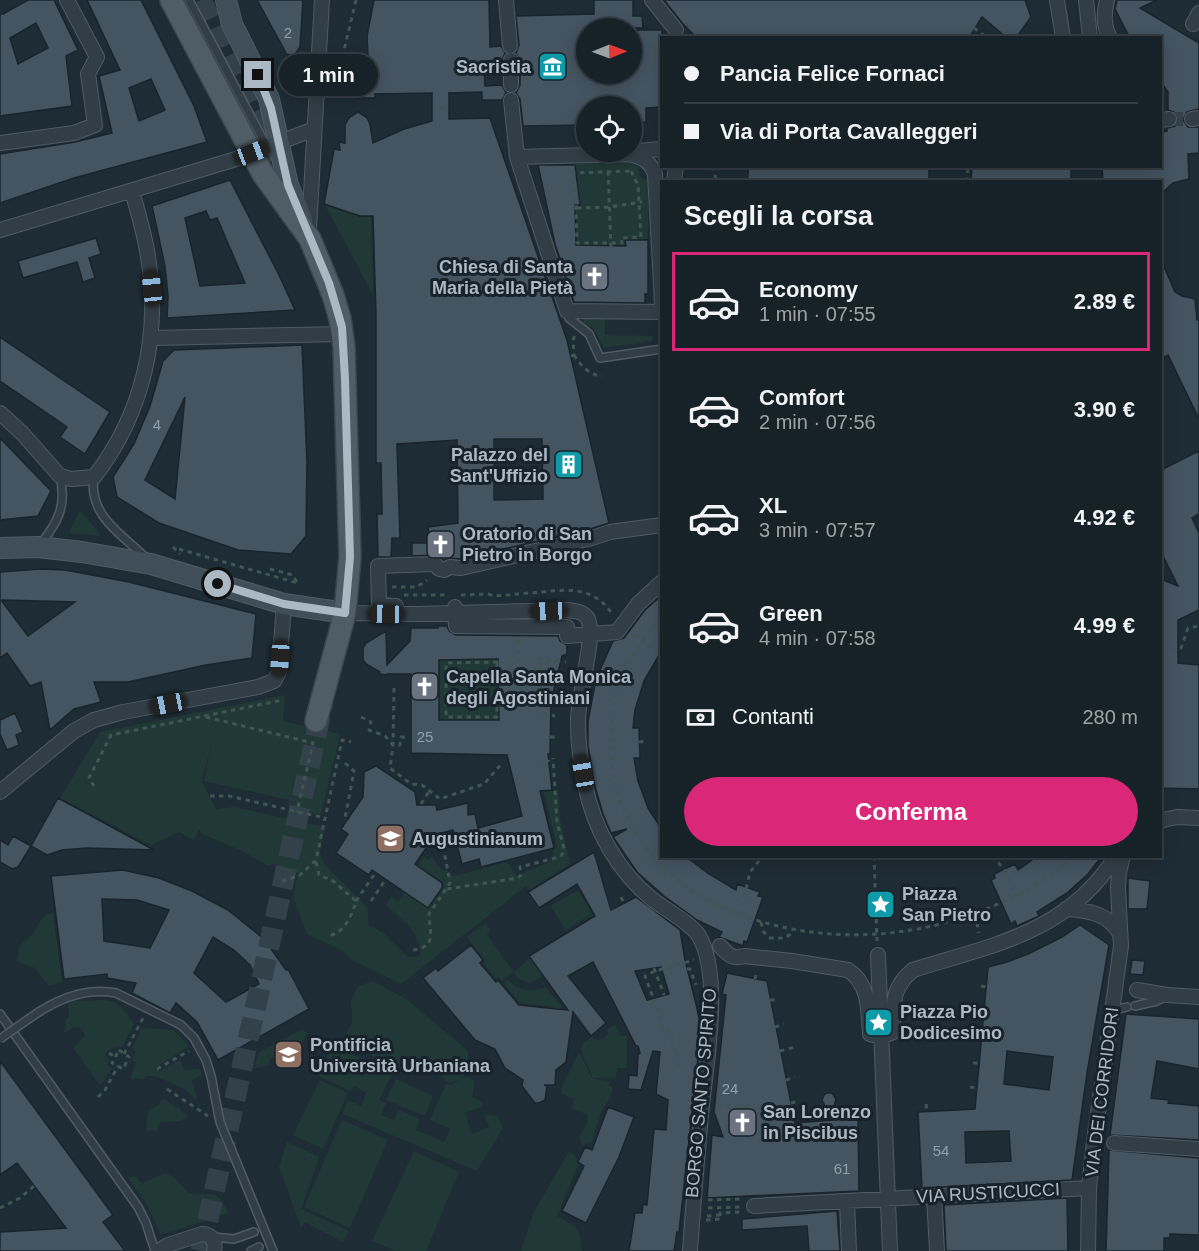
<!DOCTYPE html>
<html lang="it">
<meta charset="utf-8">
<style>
:root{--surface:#162128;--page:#1f2930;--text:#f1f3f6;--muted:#9ea3a8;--line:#353e45;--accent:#db2777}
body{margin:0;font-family:Arial,sans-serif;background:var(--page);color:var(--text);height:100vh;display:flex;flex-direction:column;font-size:22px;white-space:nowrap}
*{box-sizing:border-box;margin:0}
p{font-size:20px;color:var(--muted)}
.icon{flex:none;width:33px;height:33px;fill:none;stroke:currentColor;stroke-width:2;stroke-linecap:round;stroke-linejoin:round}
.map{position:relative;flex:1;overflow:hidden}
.details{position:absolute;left:660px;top:180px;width:502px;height:678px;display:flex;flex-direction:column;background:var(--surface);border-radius:0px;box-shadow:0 3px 15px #0003,0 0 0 2px var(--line)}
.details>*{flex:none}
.hud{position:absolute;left:660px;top:36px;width:502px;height:132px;border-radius:0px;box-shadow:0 3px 15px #0003,0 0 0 2px var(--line);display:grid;align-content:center;height:132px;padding:0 24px;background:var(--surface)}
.needle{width:39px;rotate:89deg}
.controls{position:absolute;left:576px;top:18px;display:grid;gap:12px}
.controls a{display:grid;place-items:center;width:66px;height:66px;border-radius:50%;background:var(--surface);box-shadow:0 3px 15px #0003,0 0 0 2px var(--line);font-size:30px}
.end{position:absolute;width:27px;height:27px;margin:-14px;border:8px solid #abb9c4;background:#111;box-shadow:0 0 0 3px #111}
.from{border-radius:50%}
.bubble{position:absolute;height:42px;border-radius:21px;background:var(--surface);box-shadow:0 3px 15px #0003,0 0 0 2px var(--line);font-size:20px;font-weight:800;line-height:42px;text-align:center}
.car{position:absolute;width:18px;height:36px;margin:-18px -9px;border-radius:8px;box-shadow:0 0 4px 2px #0007;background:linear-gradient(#222 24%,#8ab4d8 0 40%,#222 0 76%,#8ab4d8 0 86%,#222 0)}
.hud b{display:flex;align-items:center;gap:21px;height:57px;font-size:22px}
.hud b+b{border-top:2px solid var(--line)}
.hud i{width:15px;height:15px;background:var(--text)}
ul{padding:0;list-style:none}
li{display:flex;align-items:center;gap:18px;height:99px;margin:0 12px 9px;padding:0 12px;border:3px solid transparent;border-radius:0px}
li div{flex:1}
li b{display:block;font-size:22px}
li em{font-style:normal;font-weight:800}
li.active{border-color:var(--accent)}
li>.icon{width:54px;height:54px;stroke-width:1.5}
h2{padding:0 24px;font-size:27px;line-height:72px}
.pay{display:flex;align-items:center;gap:15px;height:66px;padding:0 24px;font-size:22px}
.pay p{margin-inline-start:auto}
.cta{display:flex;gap:12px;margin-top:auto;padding:12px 24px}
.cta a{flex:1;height:69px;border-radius:36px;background:var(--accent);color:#fff;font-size:24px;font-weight:800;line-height:69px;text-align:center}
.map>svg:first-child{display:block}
.green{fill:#213936}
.building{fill:#445460;stroke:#19242c;stroke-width:1.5;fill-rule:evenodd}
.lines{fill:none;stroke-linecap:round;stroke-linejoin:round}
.street-tunnel{stroke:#33414a;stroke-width:14;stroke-dasharray:14 7;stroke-linecap:butt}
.primary-tunnel{stroke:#33414a;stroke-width:21;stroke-dasharray:21 10;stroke-linecap:butt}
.lane-casing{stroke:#4f5c64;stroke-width:10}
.street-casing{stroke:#4f5c64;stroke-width:16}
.secondary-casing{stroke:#4f5c64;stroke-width:22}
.primary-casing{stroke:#3b474f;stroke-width:24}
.path{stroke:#405554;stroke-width:3;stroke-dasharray:4.5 4.5;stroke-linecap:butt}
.lane{stroke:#323e46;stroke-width:7}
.street{stroke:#323e46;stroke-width:14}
.secondary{stroke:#404e59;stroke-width:20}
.primary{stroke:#4f5d66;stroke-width:21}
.lane-bridge-casing{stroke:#4f5c64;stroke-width:10;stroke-linecap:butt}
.lane-bridge{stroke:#323e46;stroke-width:7}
.route{stroke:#abb9c4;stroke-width:8}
.labels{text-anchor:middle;stroke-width:6;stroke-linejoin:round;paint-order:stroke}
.number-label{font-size:15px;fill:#91a0ab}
.poi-label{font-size:18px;font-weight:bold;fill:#abb9c4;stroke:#17222a;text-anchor:start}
.street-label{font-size:18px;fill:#abb9c4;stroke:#17222a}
</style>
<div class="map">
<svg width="1199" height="1251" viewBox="0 0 1199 1251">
<rect width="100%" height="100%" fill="#1e2c35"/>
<!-- green -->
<path class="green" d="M638,161L639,174L643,179H648V240H626V246L576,245L575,206L580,205L575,164Z
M325,205L360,217L371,216L373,295Z
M584,319H605V335L653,336L654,337L651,342C644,340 642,343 636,344C625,345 615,345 604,348L592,326L586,327L582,323Z
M80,510L100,534L99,536L69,533Z
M498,659L499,720H439V660Z
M285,695L283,721L340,734L321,815L288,807L289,800L204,781L212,739L202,782L216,809L234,807L325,827L320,851L323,863L367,907L369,925L383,933L408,957H416L420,954C420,931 402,920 386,905L391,897L398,902L405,892L428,908L444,885L417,866L424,857L429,860L432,857L442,870H446L454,876L507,862L519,879L524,872L552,861L554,849L557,847L544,792L558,790L560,820L570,864L529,890L526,886L401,984L350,959L343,951L307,934L293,897L298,873L273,864L269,866L240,850L202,834L199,830L194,840L179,832L151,845L60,798L100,732Z
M578,890L592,914L565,930L551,906Z
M53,913L62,982L49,986L35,968L17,961L20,945C35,936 35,926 46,914Z
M485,923L491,930L487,935L514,972L530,958L543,976L530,983L519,979L514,972L501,981L498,977L496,979L483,963L485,961L467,937Z
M508,980C519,991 531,993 545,987L562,1007L558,1011L547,1006L520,1003L503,983Z
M373,981L406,999L468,1051L469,1068L461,1079L467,1077L475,1081L472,1097L483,1103V1106L465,1113L472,1134L489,1127L484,1114L498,1116L503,1128L477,1171L343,1114L347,1100L361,1106L366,1093L354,1086L351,1091L318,1076L319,1062L329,1058L322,1041L332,1038L338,1055L347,1052L393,1072L379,1100L386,1103L381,1115L394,1120L399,1110L419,1119L416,1130L444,1142L451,1129L430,1120L446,1084L451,1085L461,1079L452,1083L446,1082L433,1065L406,1071L358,1049L351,1043L347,1032L352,1023L351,1001L358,986Z
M105,1000C121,1001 125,1013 134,1024L122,1048L118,1046L110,1049L105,1056L109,1060L107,1065L112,1068L102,1084L100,1085L73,1048L85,1036L82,1028L74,1027L64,1033L66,1027L65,1021L69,1016L68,1004L75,1001Z
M615,1025L621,1036H627V1068H617L616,1078H593L580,1049L584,1042L592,1037L597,1040L604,1038L609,1034L606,1030Z
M142,1028L173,1030L187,1044L188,1047L156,1067L159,1071L180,1060L185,1070L200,1069L202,1075L192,1080L197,1100L186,1090L172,1083L155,1076H146L144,1079L135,1078L133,1080L131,1077L136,1063L133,1060L136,1050L132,1048Z
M303,1029L307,1034L300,1047L290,1049L270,1059L269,1065L254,1069L258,1053Z
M579,1052L592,1078L610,1082L609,1085L613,1087L610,1097L600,1114L592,1142L582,1145L579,1137L586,1126L588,1115L572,1108L574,1099L562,1094L561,1089Z
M396,1079L433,1096L425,1116L386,1100Z
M320,1080L348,1093L323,1149L293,1135Z
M163,1098L177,1108L179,1107L182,1112L188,1115L187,1118L180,1121L159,1122L158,1131H147L146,1126L148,1111L157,1106Z
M342,1120L388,1140L350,1228L304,1207Z
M287,1142L319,1157L301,1209L349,1231L343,1242L305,1222L301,1227L279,1167Z
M414,1151L459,1172L426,1251H396L372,1241Z
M569,1151L576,1157L578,1165L557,1216C566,1221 577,1225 580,1236C582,1241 580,1246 582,1251H521L533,1214Z
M165,1173L174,1177L188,1193C210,1197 216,1185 228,1213L161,1235L145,1201L127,1177H136L142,1183Z"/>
<!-- building -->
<path class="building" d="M28,0H54L78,50L66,56L72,106L0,116V14H3ZM36,23L48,48L18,64L10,38Z
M87,0H141L194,106L207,142L74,178L0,203V154L75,142L112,133L99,76L120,70ZM151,79L165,110L139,121L129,88Z
M257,0H303L300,47L294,56L286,54L285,51Z
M374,0H489L490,47L501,46L505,53L502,60L484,61L485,86L502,85L506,93L502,100H482V92L449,93V119L490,118L567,340L609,523L590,529L460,559L450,558L443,560L435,555L412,556V543H430L428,527L458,523L457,440L397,444L400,538H392L391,557H378L377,514H382L381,463H376V315L373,216H360L324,204L334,149L340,150L339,142L345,143V125L349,118L358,112L367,118L370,124L373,143L404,129L432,121V93L375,94V98H357V55H368L367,36ZM494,439H542L543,499L494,500Z
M594,0H633V16H642L643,28H586V74H632V30H662V107L646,108V122L632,123V106H586V125L523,126L520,99L516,93L520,85V60L516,53L519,45L516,16L594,14Z
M664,0H1025L1031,17L1016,38H1007L982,17L969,38H697L683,24Z
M1117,0H1157L1140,8L1199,43V109L1187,112L1183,120L1188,127H1199V153L1188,154L1189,179L1173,183L1161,194V182H1103L1102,166H1161V132L1167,131V128L1175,126L1178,118L1176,113L1168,110V92L1161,82V38H1130L1115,9Z
M538,165H575L580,205H575L576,245L626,246L625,240H648V294H645V303L574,302L555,244Z
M749,166H929V182H747Z
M972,166H1071V182H971Z
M230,180L279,275L295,310L167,318L168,296L165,266L152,206ZM206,211L210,220L217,218L245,283L200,286L185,218Z
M96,238L101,254L89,258L95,278L83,282L77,262L23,278L18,261Z
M1161,260L1175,292L1182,296L1195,299L1197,320H1199V419L1168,355L1161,359Z
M0,337L110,412L85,454L60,437L67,427L0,381Z
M302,345L307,462L306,536L291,554L238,550L159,523L117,497L113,477L134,444L150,406L163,361L174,350ZM185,397L175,499L145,480Z
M0,438L51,491L38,516L0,520Z
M1199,451V514L1192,518L1199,533V610L1178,620V663L1199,665V789L1161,788V579L1178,586L1161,552V470Z
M41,569L65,570L129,582L256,614L252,658L206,665L128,682H94L101,702L74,709L50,730L41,682L30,686L7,653L0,658V572ZM1,600L40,601L75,602L28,636Z
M662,595V650L644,681L635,710L633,728H639L640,758H634L638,781L648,808L662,830V856H685L709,874L736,890L737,884L760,892L758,896L763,897L747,942L744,941L743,946L719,937L722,932L697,920L664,896L637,872L613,837L627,829L611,833L603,814L594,783L588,745V721L595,684L600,670L613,641L624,638L645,610Z
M438,626H447L449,631L456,635L558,636L560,641L567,645V654L562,656L551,702L550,754H548L552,790L540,791L554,848L481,867L479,859L462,864L453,830L435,835L415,864L442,883V888L428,908L372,870L369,875L336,853L348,834L341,829L363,797L364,772L376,766L415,792L417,805H436L437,810L468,803V815L475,814L478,828L522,816L507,755L411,753V674H387V675L379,674L380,672L366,664L363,660V648L366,643L386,631L387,665L410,641L411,628H438ZM498,659L499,720H439V660Z
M15,713L23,732L16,735L19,745L7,750L0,734V720Z
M58,798L84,812L154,850L87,848L62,850L47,855L31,846Z
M13,836L31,846L18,867L12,869L0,862V840L8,845Z
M594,852L611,910L636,897L680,930L685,960L696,1004L699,1018V1048L679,1232H677L674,1251H629L635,1213H642L643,1204L647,1205L654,1129L666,1130L668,1100L656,1094L660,1052L653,1051L641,1090L628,1089L629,1075L637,1076L638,1054L640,1053L638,1046H636L593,962L568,976L606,1023L591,1036L573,1012L566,1062L556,1070L555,1085H544L547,1086L545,1100L539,1103H535L522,1086L523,1080L505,1068L495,1049L475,1040L423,978L436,968L438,971L471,945L483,960L480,963L496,982L498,980L519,1005L568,1010L529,956L595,916L577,884L539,908L528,892ZM661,967L669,994L647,1000L635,971Z
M1038,856H1102L1088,874L1067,893L1037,912L1039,916L1017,926L1015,921L1011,924L991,880L995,878L994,874L1015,864L1018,870Z
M123,870L159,878L192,891L228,910L264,939L286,970L288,969L309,1009L218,1060L197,1022L176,1003L170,1013L132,993L136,983L107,978V974L64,979L51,876ZM102,899L137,900L169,910L150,948L104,941ZM213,937L234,950L250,965L259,984L226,1002L194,973Z
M1128,878L1150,881L1147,909H1128Z
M1080,925L1109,945L1087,1073L1072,1180L922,1188L918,1112L975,1109L988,967L1007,962L1028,954L1062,937ZM1007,1051L1053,1057L1049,1090L1004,1084ZM1009,1131L1011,1161L966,1163L965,1132Z
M1132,960L1145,961L1143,975L1130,974Z
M727,973L767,981L795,1123L832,1120L822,1100L824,1095L827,1093H832L836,1099L831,1117L858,1116L859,1191L707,1198L712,1135L723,1137L714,1112L726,995L722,994Z
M1126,1014L1199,1019V1069L1157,1061L1151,1098L1169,1100L1168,1103L1199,1106V1140L1110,1135Z
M0,1061L113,1215L103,1222L125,1251H0V1232L66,1228L17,1163L0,1175Z
M608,1107L634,1117L619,1157L586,1223L562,1211L584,1166L578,1162L585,1147L592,1150Z
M1109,1150L1199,1158V1235L1170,1234V1238H1164V1251H1106Z
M1067,1198L1068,1251H946L944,1205Z
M837,1211L840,1251H809L807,1226L742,1230V1219Z"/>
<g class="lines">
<!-- street-tunnel -->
<path class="street-tunnel" d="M1169,119H1192"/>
<!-- primary-tunnel -->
<path class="primary-tunnel" d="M201,0L279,165
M201,1251L323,704"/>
<defs>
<path id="lane" d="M189,0L268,149
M567,311L569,318L589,334L600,358L662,349
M94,477C88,516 122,534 146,558
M40,545C58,522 67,506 60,476
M1135,1006L1157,1001L1166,996
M0,1014L138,1207L146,1223L155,1251
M1113,1014L1119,1009L1127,1007
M30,1018C55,1000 85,987 116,993L181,1025L194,1038L206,1060L211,1076L220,1122L273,1251
M213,1237L234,1239L254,1232
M251,1251L259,1247"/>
<path id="street" d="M506,0L510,46
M652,0L676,30
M1057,0L1063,38
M1086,0L1090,38
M1107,0C1104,14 1103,25 1110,38
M1193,24L1199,13
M511,60V85
M511,100L517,157L567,311L662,312
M1192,119L1199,118
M1161,120L1169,119
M0,143L74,133L95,125L88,74L97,57L67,0
M628,154C641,156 650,161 655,174L662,304
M517,157L628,154L638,151L662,149
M674,182L676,166
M309,228L322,0
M0,230L236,159L314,129
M152,338L343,334
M0,413L22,433L60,476L71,479L94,477C143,414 161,335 148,257C145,235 138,213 132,191
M396,606L379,605L378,566L435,564L439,569L444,570L450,567L461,568L592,538L610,532L662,525
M455,607L456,626L567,627V636L617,632L638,604L662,582
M345,613L417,614L568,610C576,611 584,612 588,619C596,637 577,699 578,722C578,743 581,765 585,785C594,829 618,872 653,900C666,910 691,923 699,936C723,977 705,1069 701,1115C697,1161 693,1206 690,1251
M0,792L74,731L94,720L123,712L258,687L274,681L279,672L284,604
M1163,820L1177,817L1199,818
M1066,909C1088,910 1109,914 1120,934
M720,946C728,954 732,960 744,956L792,961L848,970C870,984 868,1011 870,1034L881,1037L893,1032C894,1005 890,989 913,970C992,945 1068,933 1116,856
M878,955L890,1251
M1137,990L1167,995L1199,997
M1114,1143L1199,1149
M934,1196L937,1251
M847,1201L849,1251
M754,1206L1089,1188
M159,1251L168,1245L202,1234C212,1234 216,1242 214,1251
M1088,1251L1089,1188L1094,1141L1121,946L1118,888L1119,872L1123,856"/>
<path id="secondary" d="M226,0L232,24L269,99L288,185L302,220
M0,548L38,547L82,552L151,564L284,604L345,613"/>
<path id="primary" d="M171,0L263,174L310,239L333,295L340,319L344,347L350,557L345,613L316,721"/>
</defs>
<!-- lane casing -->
<use href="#lane" class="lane-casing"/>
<!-- street casing -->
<use href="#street" class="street-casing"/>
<!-- secondary casing -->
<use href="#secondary" class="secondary-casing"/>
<!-- primary casing -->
<use href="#primary" class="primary-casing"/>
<!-- path -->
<path class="path" d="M974,28L985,36L984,38
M334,92L356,0
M442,111V100
M712,166L717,182
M608,171L611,250
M631,171L638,185L641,237L621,238L622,243H577L576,208L572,173Z
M967,182L968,166
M577,208L609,207L642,202
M574,355C581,366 589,375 602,376
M571,356L574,355L573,340L575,335
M173,547L180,554
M179,549L297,583
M270,569L293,575L297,583
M392,587H417L427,580
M404,595H446
M461,595L488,594L494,596C510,595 526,593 541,592C572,589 594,587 613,615
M662,616C623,661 606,701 612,761C625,890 763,942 877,934C920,931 961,921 1000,903C1028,891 1050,878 1072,856
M633,635L661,654
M518,640L519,670L541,669L542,659
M1171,649L1181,648L1188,628L1199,626
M538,659L566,662
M497,662V717H446V663Z
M541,669L543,714L555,716
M394,688L393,745L390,768L411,784L422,785L440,799L484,784L503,762
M206,717L313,743L297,812
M361,717L371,722L369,730L385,736L393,745H400L401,737H405
M550,737H555
M639,742L647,741
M345,763L354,771L345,818L347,819
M543,769L549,760
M94,786L89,778L111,735L283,700
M210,796H229L325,818
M421,804L430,790
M874,856L877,941
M992,856L1004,869L1016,896
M316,862L319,875L333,881L356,901C352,916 344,934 327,936
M282,881L299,876L316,860L342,740L351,742
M447,889L518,878L521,875L520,867L555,858L562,855L564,849L557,822L553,758
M621,897L624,903
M356,901L376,872
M371,901L386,879
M975,914L979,933
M740,915L750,872L763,856
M761,922L763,931L769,938
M769,938C780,938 788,940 793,930
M413,950C438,947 429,931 429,914L450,883L444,851L430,842
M654,968L664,995
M687,969H690L696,985
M755,979L756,975
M981,986L986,987
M770,1000H778
M978,1017H983
M775,1027L784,1024
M119,1050L129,1057L123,1069L112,1063Z
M780,1051L795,1047
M109,1053L115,1057
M124,1054L143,1018
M973,1063H979
M681,1065H678V1050H672V1031H662L661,1019L645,976L655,971L694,960
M157,1069L189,1051
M786,1080L795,1077
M970,1087L977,1088
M167,1089L208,1116
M98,1097L105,1090L118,1066
M791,1103L800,1101
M717,1104L765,1111V1122L770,1124L769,1142
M926,1104L927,1112
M844,1116L845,1111
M841,1138H846
M842,1169L847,1168
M708,1200L743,1199
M0,1208L20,1198L34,1186
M708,1208L740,1207
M707,1216L720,1215
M706,1220L721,1219L720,1213L742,1212"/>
<!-- lane -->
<use href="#lane" class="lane"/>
<!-- street -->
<use href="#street" class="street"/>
<!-- secondary -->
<use href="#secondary" class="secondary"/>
<!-- primary -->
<use href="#primary" class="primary"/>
<defs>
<path id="lane-bridge" d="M0,1039L30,1018"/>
</defs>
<!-- lane-bridge casing -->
<use href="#lane-bridge" class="lane-bridge-casing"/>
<!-- lane-bridge -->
<use href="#lane-bridge" class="lane-bridge"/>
</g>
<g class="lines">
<!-- route -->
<path class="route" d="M218,584L284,604L345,613L350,557L345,379L342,327L329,283L288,185L271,108L258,75"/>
</g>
<!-- icons -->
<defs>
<symbol id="museum-square" viewBox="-11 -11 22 22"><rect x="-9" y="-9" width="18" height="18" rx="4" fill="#0f9aa8" stroke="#17222a"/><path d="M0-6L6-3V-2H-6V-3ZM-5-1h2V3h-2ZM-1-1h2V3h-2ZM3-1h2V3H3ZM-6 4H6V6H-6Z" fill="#fff"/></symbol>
<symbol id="church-square" viewBox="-11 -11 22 22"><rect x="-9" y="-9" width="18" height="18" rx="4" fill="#6b7280" stroke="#17222a"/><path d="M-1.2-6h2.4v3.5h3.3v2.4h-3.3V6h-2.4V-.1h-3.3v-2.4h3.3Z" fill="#fff"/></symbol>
<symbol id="building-square" viewBox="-11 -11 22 22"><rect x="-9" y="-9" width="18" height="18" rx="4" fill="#0f9aa8" stroke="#17222a"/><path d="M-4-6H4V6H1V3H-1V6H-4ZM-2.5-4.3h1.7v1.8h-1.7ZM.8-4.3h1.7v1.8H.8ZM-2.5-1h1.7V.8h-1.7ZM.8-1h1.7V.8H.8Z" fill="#fff"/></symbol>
<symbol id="university-square" viewBox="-11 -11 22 22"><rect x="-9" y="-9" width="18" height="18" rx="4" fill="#8d6e63" stroke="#17222a"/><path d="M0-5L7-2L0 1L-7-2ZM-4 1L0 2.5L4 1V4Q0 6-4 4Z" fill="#fff"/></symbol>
<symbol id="sight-square" viewBox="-11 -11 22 22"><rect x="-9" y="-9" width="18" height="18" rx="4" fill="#0f9aa8" stroke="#17222a"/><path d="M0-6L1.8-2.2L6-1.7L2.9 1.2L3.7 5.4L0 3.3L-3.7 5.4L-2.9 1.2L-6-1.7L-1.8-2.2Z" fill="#fff"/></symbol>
</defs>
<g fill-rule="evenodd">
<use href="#museum-square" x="536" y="50" width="33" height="33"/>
<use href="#church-square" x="578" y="260" width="33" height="33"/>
<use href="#building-square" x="552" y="448" width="33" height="33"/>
<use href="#church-square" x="424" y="528" width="33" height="33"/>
<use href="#church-square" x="408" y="670" width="33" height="33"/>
<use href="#university-square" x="374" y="822" width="33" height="33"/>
<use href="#sight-square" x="864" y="888" width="33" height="33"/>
<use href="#sight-square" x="862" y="1006" width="33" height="33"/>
<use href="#university-square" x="272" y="1038" width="33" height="33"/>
<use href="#church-square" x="726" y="1106" width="33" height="33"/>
</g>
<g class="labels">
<!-- number labels -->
<g class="number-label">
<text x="288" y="38">2</text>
<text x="157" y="430">4</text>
<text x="425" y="742">25</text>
<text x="730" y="1094">24</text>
<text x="941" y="1156">54</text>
<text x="842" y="1174">61</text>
</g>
<!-- poi labels -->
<g class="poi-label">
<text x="531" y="73" text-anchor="end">Sacristia</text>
<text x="573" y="273" text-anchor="end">Chiesa di Santa<tspan x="573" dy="21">Maria della Pietà</tspan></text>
<text x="548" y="461" text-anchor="end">Palazzo del<tspan x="548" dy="21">Sant'Uffizio</tspan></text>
<text x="462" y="540">Oratorio di San<tspan x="462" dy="21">Pietro in Borgo</tspan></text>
<text x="446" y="683">Capella Santa Monica<tspan x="446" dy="21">degli Agostiniani</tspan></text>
<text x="412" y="845">Augustinianum</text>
<text x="902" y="900">Piazza<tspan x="902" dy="21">San Pietro</tspan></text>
<text x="900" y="1018">Piazza Pio<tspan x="900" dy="21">Dodicesimo</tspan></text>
<text x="310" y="1051">Pontificia<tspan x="310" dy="21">Università Urbaniana</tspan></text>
<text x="763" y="1118">San Lorenzo<tspan x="763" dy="21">in Piscibus</tspan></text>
</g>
<!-- street labels -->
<g class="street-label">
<text transform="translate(1102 1092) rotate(-83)" y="6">VIA DEI CORRIDORI</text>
<text transform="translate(701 1093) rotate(-85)" y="6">BORGO SANTO SPIRITO</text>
<text transform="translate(988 1193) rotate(-3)" y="6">VIA RUSTICUCCI</text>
</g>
</g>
</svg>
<div class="controls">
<a><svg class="needle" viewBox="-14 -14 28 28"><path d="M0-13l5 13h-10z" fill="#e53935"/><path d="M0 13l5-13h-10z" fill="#9ea3a8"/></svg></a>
<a><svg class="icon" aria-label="locate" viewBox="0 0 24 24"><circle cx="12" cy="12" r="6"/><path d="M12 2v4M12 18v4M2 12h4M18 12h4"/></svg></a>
</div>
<i class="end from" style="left:218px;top:584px"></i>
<i class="end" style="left:258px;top:75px"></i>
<div class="bubble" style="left:279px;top:54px;width:99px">1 min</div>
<i class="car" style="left:252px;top:153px;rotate:69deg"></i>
<i class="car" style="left:152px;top:288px;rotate:354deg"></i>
<i class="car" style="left:549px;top:611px;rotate:268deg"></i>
<i class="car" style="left:386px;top:614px;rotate:271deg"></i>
<i class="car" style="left:280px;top:658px;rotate:184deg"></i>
<i class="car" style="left:168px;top:704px;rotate:259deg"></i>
<i class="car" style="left:583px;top:773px;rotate:350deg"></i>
<div class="hud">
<b><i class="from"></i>Pancia Felice Fornaci</b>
<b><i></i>Via di Porta Cavalleggeri</b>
</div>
<section class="details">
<h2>Scegli la corsa</h2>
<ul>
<li class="active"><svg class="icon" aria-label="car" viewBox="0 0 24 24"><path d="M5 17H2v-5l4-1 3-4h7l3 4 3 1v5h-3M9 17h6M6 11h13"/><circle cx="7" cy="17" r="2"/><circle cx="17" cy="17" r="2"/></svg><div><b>Economy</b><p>1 min · 07:55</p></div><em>2.89 €</em></li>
<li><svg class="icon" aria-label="car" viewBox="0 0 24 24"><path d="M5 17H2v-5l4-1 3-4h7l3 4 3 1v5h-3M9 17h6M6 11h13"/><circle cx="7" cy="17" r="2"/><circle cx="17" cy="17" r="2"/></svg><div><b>Comfort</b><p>2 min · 07:56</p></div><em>3.90 €</em></li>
<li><svg class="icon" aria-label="car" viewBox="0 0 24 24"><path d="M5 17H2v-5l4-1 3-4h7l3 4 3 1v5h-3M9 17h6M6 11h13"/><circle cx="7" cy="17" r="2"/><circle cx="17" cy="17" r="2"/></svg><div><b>XL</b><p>3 min · 07:57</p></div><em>4.92 €</em></li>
<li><svg class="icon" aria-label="car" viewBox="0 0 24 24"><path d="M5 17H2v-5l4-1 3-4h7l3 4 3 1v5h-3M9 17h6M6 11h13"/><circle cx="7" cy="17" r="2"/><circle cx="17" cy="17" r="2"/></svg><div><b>Green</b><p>4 min · 07:58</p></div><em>4.99 €</em></li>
</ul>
<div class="pay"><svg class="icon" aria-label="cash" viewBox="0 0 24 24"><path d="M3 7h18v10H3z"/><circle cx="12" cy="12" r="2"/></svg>Contanti<p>280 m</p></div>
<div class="cta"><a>Conferma</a></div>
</section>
</div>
